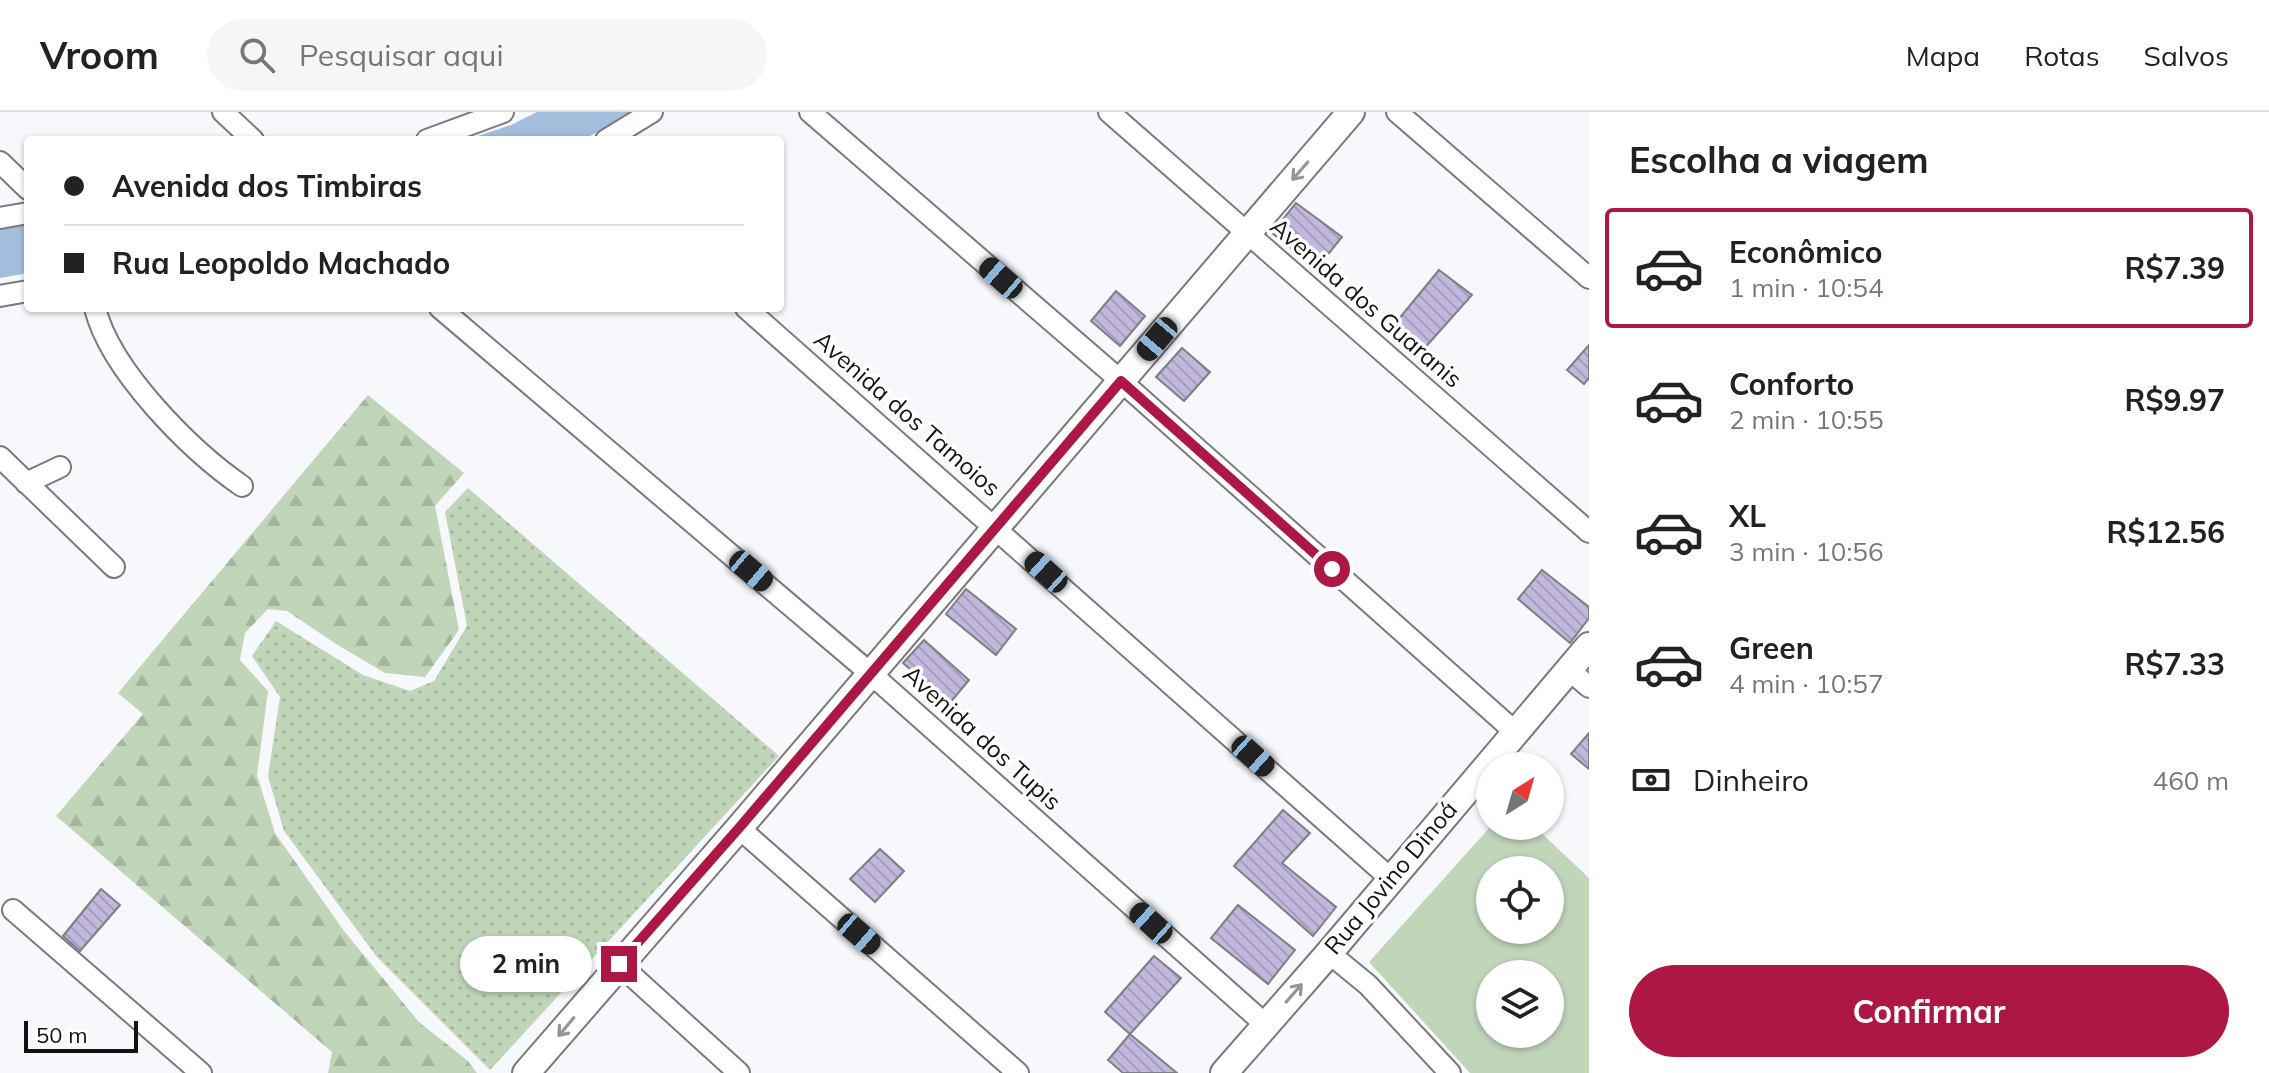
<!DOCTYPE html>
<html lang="pt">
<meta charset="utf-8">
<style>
:root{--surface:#fff;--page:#f6f6f6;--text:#222;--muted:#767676;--line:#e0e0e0;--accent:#ac1743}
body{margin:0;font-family:Mulish,sans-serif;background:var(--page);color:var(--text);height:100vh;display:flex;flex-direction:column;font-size:30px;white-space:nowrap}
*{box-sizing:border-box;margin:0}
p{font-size:26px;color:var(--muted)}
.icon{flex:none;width:44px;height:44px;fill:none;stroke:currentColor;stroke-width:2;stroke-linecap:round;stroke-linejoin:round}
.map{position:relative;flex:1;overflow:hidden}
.drawer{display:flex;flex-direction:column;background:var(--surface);width:680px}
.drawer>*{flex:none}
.guide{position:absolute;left:24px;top:24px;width:760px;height:176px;border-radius:8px;box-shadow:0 2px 6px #0004;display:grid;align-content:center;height:176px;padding:0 40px;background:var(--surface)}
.needle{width:52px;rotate:37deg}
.controls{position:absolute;left:1476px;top:640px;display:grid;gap:16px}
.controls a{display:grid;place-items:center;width:88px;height:88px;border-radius:50%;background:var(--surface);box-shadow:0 2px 6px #0004;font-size:40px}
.scale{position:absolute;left:24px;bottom:20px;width:114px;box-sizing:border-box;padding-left:8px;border:4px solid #131314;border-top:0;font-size:22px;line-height:28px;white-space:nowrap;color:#131314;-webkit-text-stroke:6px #fff;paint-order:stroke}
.end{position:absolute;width:36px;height:36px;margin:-18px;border:10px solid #ac1743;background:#fff;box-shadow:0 0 0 4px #fff}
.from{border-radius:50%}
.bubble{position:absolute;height:56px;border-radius:28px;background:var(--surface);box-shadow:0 2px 6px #0004;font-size:26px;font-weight:700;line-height:56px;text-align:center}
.car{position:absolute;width:24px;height:48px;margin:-24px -12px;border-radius:10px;box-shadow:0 0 6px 2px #0007;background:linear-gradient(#222 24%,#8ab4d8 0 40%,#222 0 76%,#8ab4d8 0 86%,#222 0)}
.guide b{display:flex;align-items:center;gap:28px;height:76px;font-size:30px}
.guide b+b{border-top:2px solid var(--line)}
.guide i{width:20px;height:20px;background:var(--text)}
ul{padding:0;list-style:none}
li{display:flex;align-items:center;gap:24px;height:120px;margin:0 16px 12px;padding:0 24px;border:4px solid transparent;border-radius:8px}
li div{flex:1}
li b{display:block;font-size:30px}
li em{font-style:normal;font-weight:700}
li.active{border-color:var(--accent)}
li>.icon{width:72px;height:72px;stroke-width:1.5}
h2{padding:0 40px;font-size:36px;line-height:96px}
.pay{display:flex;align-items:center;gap:20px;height:88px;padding:0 40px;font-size:30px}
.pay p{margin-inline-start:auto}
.button{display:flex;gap:16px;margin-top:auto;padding:16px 40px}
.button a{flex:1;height:92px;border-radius:48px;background:var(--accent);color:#fff;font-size:32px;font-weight:700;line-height:92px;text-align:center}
header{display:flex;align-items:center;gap:48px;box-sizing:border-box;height:112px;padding:0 40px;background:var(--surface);border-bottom:2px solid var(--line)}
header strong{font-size:38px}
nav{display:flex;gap:44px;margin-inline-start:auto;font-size:28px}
.search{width:560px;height:72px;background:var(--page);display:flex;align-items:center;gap:20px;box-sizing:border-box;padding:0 28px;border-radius:44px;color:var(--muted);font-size:30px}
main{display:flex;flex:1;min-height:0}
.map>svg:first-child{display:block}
.grass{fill:url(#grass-dots)}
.forest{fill:url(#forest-firs)}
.pitch{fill:#c1d5b9;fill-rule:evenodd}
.water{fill:#a3bddd}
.building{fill:url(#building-back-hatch);stroke:#7f7e82;stroke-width:2}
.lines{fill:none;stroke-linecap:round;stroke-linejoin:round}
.minor-casing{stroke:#797a7d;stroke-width:24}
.major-casing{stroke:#797a7d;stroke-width:30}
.minor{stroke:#fff;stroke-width:20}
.major{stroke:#fff;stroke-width:26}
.oneway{stroke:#959595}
.route{stroke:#ac1743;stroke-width:10}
.labels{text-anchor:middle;stroke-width:7;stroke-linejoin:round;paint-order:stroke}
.street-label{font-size:24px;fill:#131314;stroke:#fff}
</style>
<header>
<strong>Vroom</strong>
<div class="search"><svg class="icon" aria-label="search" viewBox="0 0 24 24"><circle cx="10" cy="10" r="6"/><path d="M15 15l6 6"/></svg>Pesquisar aqui</div>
<nav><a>Mapa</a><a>Rotas</a><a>Salvos</a></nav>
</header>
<main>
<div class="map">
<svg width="1589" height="961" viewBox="0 0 1589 961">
<defs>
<pattern id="grass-dots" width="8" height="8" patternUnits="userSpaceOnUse" patternTransform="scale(2)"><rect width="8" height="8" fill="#c1d5b9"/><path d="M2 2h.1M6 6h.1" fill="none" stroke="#a5b69e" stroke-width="1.8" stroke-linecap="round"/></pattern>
<pattern id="forest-firs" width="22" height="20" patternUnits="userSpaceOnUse" patternTransform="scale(2)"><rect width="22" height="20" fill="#c1d5b9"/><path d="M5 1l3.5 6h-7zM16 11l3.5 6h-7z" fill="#a5b69e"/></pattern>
<pattern id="building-back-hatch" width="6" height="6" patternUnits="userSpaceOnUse" patternTransform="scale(2)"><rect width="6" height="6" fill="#c2b7dd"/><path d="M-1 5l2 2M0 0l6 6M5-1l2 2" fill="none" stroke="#a69cbd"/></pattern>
</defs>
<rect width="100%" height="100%" fill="#f7f8fc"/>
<!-- grass -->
<path class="grass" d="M468,376L779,644L490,958L377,845L284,719L268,664L280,585L252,544L276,509L363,563L410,579L434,569L467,514L445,400Z"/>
<!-- forest -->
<path class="forest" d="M368,283L464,361L435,394L459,518L425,565L385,561L336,532L287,499L268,497L245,521L240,548L268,579L257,663L275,721L344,819L419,910L468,949L477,961H328L332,940L56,704L143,602L118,581Z"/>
<!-- pitch -->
<path class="pitch" d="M1491,714H1534L1589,766V961H1470L1369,850ZM1490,758H1550V818H1490ZM1490,862H1550V922H1490Z"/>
<!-- water -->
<path class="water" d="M537,0H636L582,28H466L511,13Z
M28,110V161L0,166V114Z"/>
<!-- building -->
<path class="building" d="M1296,91L1342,125L1317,156L1272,121Z
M1439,158L1472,183L1422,239L1393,214Z
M1116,179L1145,204L1120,234L1091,209Z
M1589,233V266L1584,272L1567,258Z
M1182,236L1210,260L1184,289L1156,265Z
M1542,458L1589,495V506L1570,531L1518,487Z
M966,477L1016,517L996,543L946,502Z
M924,528L969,568L949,592L903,551Z
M1589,621V657L1571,642Z
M1283,698L1310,721L1282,751L1336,795L1313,824L1234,754Z
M880,737L904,759L875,790L850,767Z
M101,777L120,793L80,839L63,824Z
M1238,793L1295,838L1268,872L1211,826Z
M1154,844L1181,866L1130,922L1105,900Z
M1130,922L1177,961H1123L1108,948Z"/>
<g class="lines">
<defs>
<path id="minor" d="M223,0L253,28
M810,0L1121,269L1514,619
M1109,0L1589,420
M1397,0L1589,166
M427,28L503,0
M606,28L652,0
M0,50L28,77
M0,106L28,101
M0,184L28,179
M95,196C110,258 190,338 242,374
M440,196L870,561L1266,913
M746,196L1391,767
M0,345L114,455
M26,371L60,355
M1568,557L1589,575
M739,716L1018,961
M13,798L201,961
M1329,841L1368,873L1450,961
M619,852L739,961"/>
<path id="major" d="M526,961L739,716L1351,0
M1224,961L1329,841L1589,534"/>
</defs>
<!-- minor casing -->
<use href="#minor" class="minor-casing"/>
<!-- major casing -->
<use href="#major" class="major-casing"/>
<!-- minor -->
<use href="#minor" class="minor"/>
<!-- major -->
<use href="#major" class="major"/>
</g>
<!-- one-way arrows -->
<defs><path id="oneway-shaft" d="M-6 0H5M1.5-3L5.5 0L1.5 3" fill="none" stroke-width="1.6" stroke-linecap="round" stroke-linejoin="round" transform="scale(2)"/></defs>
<g class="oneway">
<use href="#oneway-shaft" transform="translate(1300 59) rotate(131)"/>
<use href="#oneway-shaft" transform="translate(1294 881) rotate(-49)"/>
<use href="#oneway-shaft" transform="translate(566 915) rotate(130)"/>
</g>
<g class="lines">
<!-- route -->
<path class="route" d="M619,852L739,716L1121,269L1332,457"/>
</g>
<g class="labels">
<!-- street labels -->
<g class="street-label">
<text transform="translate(1366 191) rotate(41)" y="8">Avenida dos Guaranis</text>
<text transform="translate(907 302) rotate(41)" y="8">Avenida dos Tamoios</text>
<text transform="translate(982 626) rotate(42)" y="8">Avenida dos Tupis</text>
<text transform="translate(1391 766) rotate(-50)" y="8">Rua Jovino Dinoá</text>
</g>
</g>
</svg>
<div class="controls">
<a><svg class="needle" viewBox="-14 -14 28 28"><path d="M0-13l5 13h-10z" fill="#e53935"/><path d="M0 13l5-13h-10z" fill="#767676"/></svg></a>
<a><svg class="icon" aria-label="locate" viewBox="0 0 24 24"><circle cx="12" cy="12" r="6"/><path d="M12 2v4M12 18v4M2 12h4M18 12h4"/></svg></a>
<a><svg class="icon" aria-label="layers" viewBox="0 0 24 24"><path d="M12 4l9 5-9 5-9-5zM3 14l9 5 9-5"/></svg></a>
</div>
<div class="scale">50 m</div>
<i class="end from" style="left:1332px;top:457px"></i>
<i class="end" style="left:619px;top:852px"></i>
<div class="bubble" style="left:460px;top:824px;width:132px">2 min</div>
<i class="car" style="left:1001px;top:166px;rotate:311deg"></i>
<i class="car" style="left:1157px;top:227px;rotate:220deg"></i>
<i class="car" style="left:751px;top:459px;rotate:130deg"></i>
<i class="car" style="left:1046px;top:460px;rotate:312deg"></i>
<i class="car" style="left:1253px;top:644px;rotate:132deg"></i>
<i class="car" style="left:1151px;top:811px;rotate:312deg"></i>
<i class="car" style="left:859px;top:822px;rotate:131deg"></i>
<div class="guide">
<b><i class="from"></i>Avenida dos Timbiras</b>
<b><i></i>Rua Leopoldo Machado</b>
</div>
</div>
<section class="drawer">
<h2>Escolha a viagem</h2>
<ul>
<li class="active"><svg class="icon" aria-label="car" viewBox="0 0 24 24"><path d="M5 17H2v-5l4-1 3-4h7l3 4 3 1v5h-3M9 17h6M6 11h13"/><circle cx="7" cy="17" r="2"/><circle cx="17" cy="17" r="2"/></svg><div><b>Econômico</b><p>1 min · 10:54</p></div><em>R$7.39</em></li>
<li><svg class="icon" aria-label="car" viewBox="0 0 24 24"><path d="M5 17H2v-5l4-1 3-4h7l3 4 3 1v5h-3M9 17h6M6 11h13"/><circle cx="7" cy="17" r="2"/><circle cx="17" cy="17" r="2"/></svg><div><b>Conforto</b><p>2 min · 10:55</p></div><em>R$9.97</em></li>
<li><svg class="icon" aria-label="car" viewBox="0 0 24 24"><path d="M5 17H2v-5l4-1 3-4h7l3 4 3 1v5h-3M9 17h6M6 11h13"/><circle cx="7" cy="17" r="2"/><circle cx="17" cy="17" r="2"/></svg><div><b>XL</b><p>3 min · 10:56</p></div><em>R$12.56</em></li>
<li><svg class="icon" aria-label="car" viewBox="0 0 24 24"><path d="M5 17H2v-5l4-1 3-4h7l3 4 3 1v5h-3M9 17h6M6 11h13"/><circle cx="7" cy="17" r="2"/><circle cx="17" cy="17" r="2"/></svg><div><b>Green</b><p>4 min · 10:57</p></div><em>R$7.33</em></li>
</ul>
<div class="pay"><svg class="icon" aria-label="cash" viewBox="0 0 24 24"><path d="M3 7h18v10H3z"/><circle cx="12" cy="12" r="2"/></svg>Dinheiro<p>460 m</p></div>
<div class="button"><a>Confirmar</a></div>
</section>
</main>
